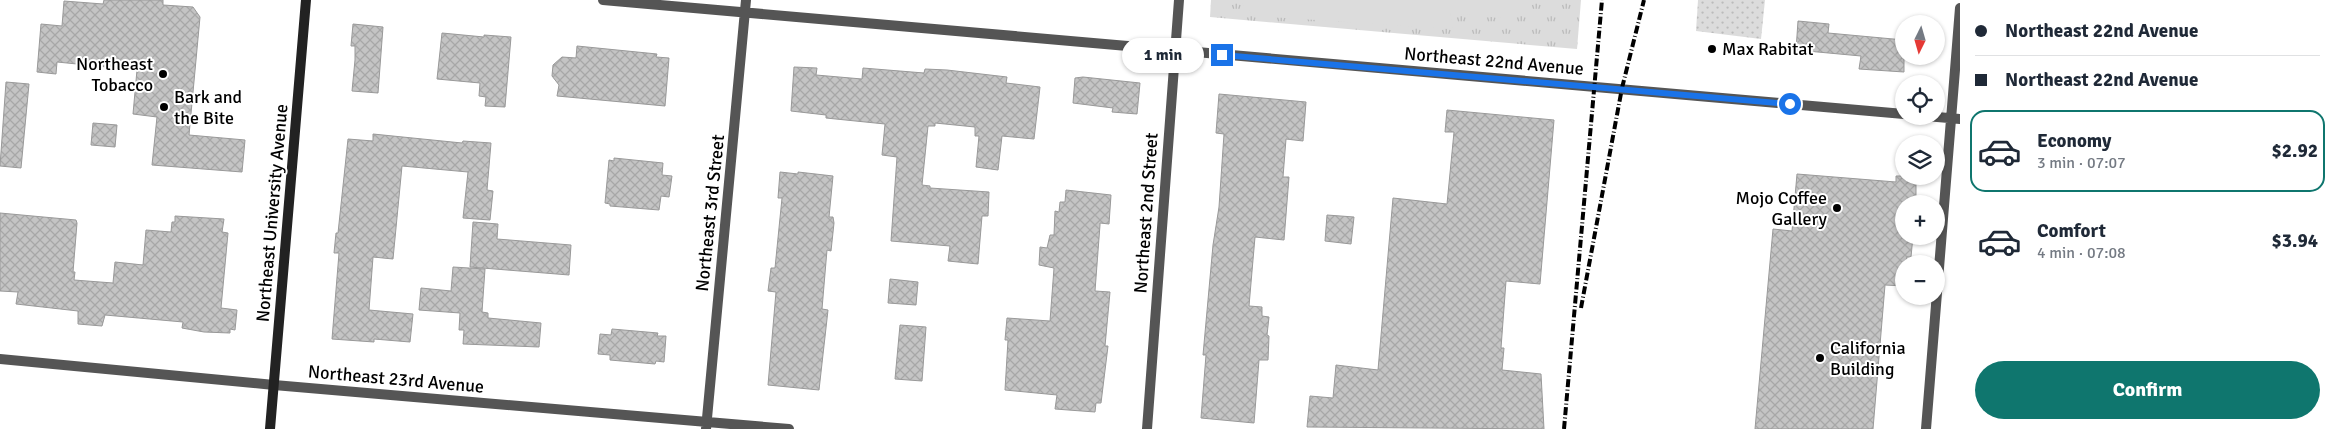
<!DOCTYPE html>
<meta charset="utf-8">
<style>
:root{--surface:#fff;--page:#f6f6f7;--text:#1f2937;--muted:#747a83;--line:#e0e1e3;--accent:#0f766e}
body{margin:0;font-family:Signika,sans-serif;background:var(--page);color:var(--text);height:100vh;display:flex;flex-direction:column;font-size:19px;white-space:nowrap}
*{box-sizing:border-box;margin:0}
p{font-size:16px;color:var(--muted)}
.icon{flex:none;width:28px;height:28px;fill:none;stroke:currentColor;stroke-width:2;stroke-linecap:round;stroke-linejoin:round}
.map{position:relative;flex:1;overflow:hidden}
.side{display:flex;flex-direction:column;background:var(--surface);width:375px}
.side>*{flex:none}
.guide{display:grid;align-content:center;height:110px;padding:0 15px;background:var(--surface)}
.needle{width:32px;rotate:185deg}
.fabs{position:absolute;left:1895px;top:15px;display:grid;gap:10px}
.fabs a{display:grid;place-items:center;width:50px;height:50px;border-radius:50%;background:var(--surface);box-shadow:0 1px 4px #0004;font-size:25px}
.end{position:absolute;width:22px;height:22px;margin:-11px;border:6px solid #1a73e8;background:#fff;box-shadow:0 0 0 2px #fff}
.from{border-radius:50%}
.bubble{position:absolute;height:35px;border-radius:18px;background:var(--surface);box-shadow:0 1px 4px #0004;font-size:16px;font-weight:700;line-height:35px;text-align:center}
.guide b{display:flex;align-items:center;gap:18px;height:48px;font-size:19px}
.guide b+b{border-top:1px solid var(--line)}
.guide i{width:12px;height:12px;background:var(--text)}
ul{padding:0;list-style:none}
li{display:flex;align-items:center;gap:15px;height:82px;margin:0 10px 8px;padding:0 5px;border:2px solid transparent;border-radius:15px}
li div{flex:1}
li b{display:block;font-size:19px}
li em{font-style:normal;font-weight:700}
li.selected{border-color:var(--accent)}
li>.icon{width:45px;height:45px;stroke-width:1.5}
.action{display:flex;gap:10px;margin-top:auto;padding:10px 15px}
.action a{flex:1;height:58px;border-radius:30px;background:var(--accent);color:#fff;font-size:20px;font-weight:700;line-height:58px;text-align:center}
main{display:flex;flex:1;min-height:0}
.map>svg:first-child{display:block}
.grass{fill:url(#grass-tufts)}
.garden{fill:url(#garden-dots)}
.pitch{fill:#dcdcdc}
.building{fill:url(#building-cross-hatch);stroke:#999}
.lines{fill:none;stroke-linecap:round;stroke-linejoin:round}
.minor{stroke:#555;stroke-width:10}
.tertiary{stroke:#555;stroke-width:10}
.secondary{stroke:#222;stroke-width:10}
.rail{stroke:#000;stroke-width:4;stroke-dasharray:8 2.5 1 2.5;stroke-linecap:butt}
.route{stroke:#1a73e8;stroke-width:6}
.poi-dot{fill:#000;stroke:#fff;stroke-width:2}
.labels{text-anchor:middle;stroke-width:4;stroke-linejoin:round;paint-order:stroke}
.poi-label{font-size:18px;fill:#000;stroke:#fff;text-anchor:start}
.street-label{font-size:18px;fill:#000;stroke:#fff}
</style>
<main>
<div class="map">
<svg width="1960" height="429" viewBox="0 0 1960 429">
<defs>
<pattern id="grass-tufts" width="24" height="20" patternUnits="userSpaceOnUse" patternTransform="scale(1.25)"><rect width="24" height="20" fill="#dcdcdc"/><path d="M3 7l-1-3M5 7V3M7 7l1-3M15 17l-1-3M17 17v-4M19 17l1-3" fill="none" stroke="#bbb"/></pattern>
<pattern id="garden-dots" width="8" height="8" patternUnits="userSpaceOnUse" patternTransform="scale(1.25)"><rect width="8" height="8" fill="#dcdcdc"/><path d="M2 2h.1M6 6h.1" fill="none" stroke="#bbb" stroke-width="1.8" stroke-linecap="round"/></pattern>
<pattern id="building-cross-hatch" width="8" height="8" patternUnits="userSpaceOnUse" patternTransform="scale(1.25)"><rect width="8" height="8" fill="#c4c4c4"/><path d="M0 0l8 8M0 8l8-8" fill="none" stroke="#a7a7a7"/></pattern>
</defs>
<rect width="100%" height="100%" fill="#fff"/>
<!-- grass -->
<path class="grass" d="M1211,0H1581L1577,49L1210,17Z"/>
<!-- garden -->
<path class="garden" d="M1698,0H1765L1761,39L1696,31Z"/>
<!-- pitch -->
<path class="pitch" d="M1238,0H1514L1512,19L1450,13L1453,29L1255,16Z"/>
<!-- building -->
<path class="building" d="M104,0H163V5L193,7L200,17L189,135L245,140L242,172L152,165L157,117L133,114L137,70L57,62L56,74L37,72L41,24L62,26L64,1L103,4Z
M1798,21L1829,24L1828,33L1904,40V72L1859,69L1861,56L1796,50Z
M353,24L383,27L378,93L352,91L355,60V46H351Z
M442,33L484,37V35L511,37L505,107L485,106L486,97L479,96L480,83L437,79Z
M577,46L657,54L656,57L669,58L665,106L557,96L559,85L552,76L553,65L562,57L576,58Z
M794,67L817,68L816,75L862,79L863,68L924,73L925,69L947,70L1007,77L1006,83L1040,87L1034,139L1002,136L998,170L976,167L979,136H975V127L935,123V126H928L922,185L930,186V188L989,192L988,216H982L978,264L948,261L950,246L891,241L897,157L882,155L885,124L826,118V115L791,111Z
M1083,77L1140,83L1137,114L1112,112L1113,108L1073,103L1075,78Z
M6,82L29,84L21,168L0,166Z
M1219,94L1306,102L1303,141L1286,139L1283,177H1289L1284,240L1255,237L1249,306L1262,307V316L1269,317L1267,335L1269,336L1268,360H1259L1254,423L1201,418L1206,355H1203L1213,245L1219,207L1224,134L1216,133Z
M1447,110L1554,120L1540,284L1506,281L1501,348H1504L1502,370L1541,374L1544,429L1307,427L1310,396L1333,398L1336,365L1378,370L1393,198L1447,204L1454,132H1445Z
M93,123L117,125L115,147L91,145Z
M373,134L462,143L463,141L491,143L487,190L493,191L490,220L463,218L468,172L402,166L393,259L373,257L369,310L413,314L410,342L374,339V342L332,339L339,253H334L336,233H338L348,139L373,141Z
M614,158L663,163L662,175L672,176L669,197L661,196L659,210L610,206V204L605,203L609,160L614,161Z
M780,172L798,174V172L833,176L829,217H833L834,223L831,251L827,250L822,309L828,310L827,319L819,390L768,385L776,292L768,291L771,268H775L782,198H778Z
M1797,174L1896,182V176H1916V204H1904V236H1913L1911,257H1907L1906,264H1904V286L1885,285L1873,429H1755L1773,229L1792,231Z
M1066,190L1111,195L1109,224L1100,223V225L1095,291L1110,292L1105,346H1108L1101,403H1096L1095,412L1055,409L1057,395L1005,390L1008,340H1005L1007,318L1050,321L1054,268L1039,265L1040,247L1047,248L1050,235H1054L1055,211L1059,212L1060,202H1065Z
M0,213L76,220L77,223L73,272H75L74,280L113,283L115,262L143,265L146,230L171,232L172,222H175V216L224,219L222,232L228,233L221,308L237,310L235,330L230,329V333L204,332L182,328L183,322L105,315L102,326L78,324V311L16,304L18,292L0,291Z
M1327,215L1354,217L1351,244L1325,241Z
M473,222L498,224L497,239L571,245L569,275L470,267Z
M453,267L485,269L482,312L488,313V318L541,323L539,347L463,344L464,330H459L460,313L419,310L421,288L451,291Z
M890,279L918,282L916,305L888,303Z
M900,325L926,327L922,381L895,379Z
M612,329L658,333L657,336H666L664,362L656,361L655,364L610,360V355L598,354L600,334L611,335Z"/>
<g class="lines">
<!-- minor -->
<path class="minor" d="M603,0C1036,40 1470,73 1904,114
M1926,116L1960,119
M0,359L274,385L789,429
M706,429L746,0
M1926,429L1960,8"/>
<!-- tertiary -->
<path class="tertiary" d="M1147,429L1179,0"/>
<!-- secondary -->
<path class="secondary" d="M270,429L306,0"/>
<!-- rail -->
<path class="rail" d="M1581,308L1622,88L1644,0
M1564,429L1602,0"/>
</g>
<g class="lines">
<!-- route -->
<path class="route" d="M1222,55L1790,104"/>
</g>
<!-- markers -->
<g class="poi-dot">
<circle cx="1712" cy="49" r="5"/>
<circle cx="163" cy="74" r="5"/>
<circle cx="164" cy="107" r="5"/>
<circle cx="1837" cy="208" r="5"/>
<circle cx="1820" cy="358" r="5"/>
</g>
<g class="labels">
<!-- poi labels -->
<g class="poi-label">
<text x="1722" y="55">Max Rabitat</text>
<text x="153" y="70" text-anchor="end">Northeast<tspan x="153" dy="21">Tobacco</tspan></text>
<text x="174" y="103">Bark and<tspan x="174" dy="21">the Bite</tspan></text>
<text x="1827" y="204" text-anchor="end">Mojo Coffee<tspan x="1827" dy="21">Gallery</tspan></text>
<text x="1830" y="354">California<tspan x="1830" dy="21">Building</tspan></text>
</g>
<!-- street labels -->
<g class="street-label">
<text transform="translate(1494 61) rotate(5)" y="6">Northeast 22nd Avenue</text>
<text transform="translate(272 213) rotate(-85)" y="6">Northeast University Avenue</text>
<text transform="translate(710 213) rotate(-84)" y="6">Northeast 3rd Street</text>
<text transform="translate(1146 213) rotate(-86)" y="6">Northeast 2nd Street</text>
<text transform="translate(396 379) rotate(5)" y="6">Northeast 23rd Avenue</text>
</g>
</g>
</svg>
<div class="fabs">
<a><svg class="needle" viewBox="-14 -14 28 28"><path d="M0-13l5 13h-10z" fill="#e53935"/><path d="M0 13l5-13h-10z" fill="#747a83"/></svg></a>
<a><svg class="icon" aria-label="locate" viewBox="0 0 24 24"><circle cx="12" cy="12" r="6"/><path d="M12 2v4M12 18v4M2 12h4M18 12h4"/></svg></a>
<a><svg class="icon" aria-label="layers" viewBox="0 0 24 24"><path d="M12 4l9 5-9 5-9-5zM3 14l9 5 9-5"/></svg></a>
<a>+</a>
<a>−</a>
</div>
<i class="end from" style="left:1790px;top:104px"></i>
<i class="end" style="left:1222px;top:55px"></i>
<div class="bubble" style="left:1122px;top:38px;width:82px">1 min</div>
</div>
<section class="side">
<div class="guide">
<b><i class="from"></i>Northeast 22nd Avenue</b>
<b><i></i>Northeast 22nd Avenue</b>
</div>
<ul>
<li class="selected"><svg class="icon" aria-label="car" viewBox="0 0 24 24"><path d="M5 17H2v-5l4-1 3-4h7l3 4 3 1v5h-3M9 17h6M6 11h13"/><circle cx="7" cy="17" r="2"/><circle cx="17" cy="17" r="2"/></svg><div><b>Economy</b><p>3 min · 07:07</p></div><em>$2.92</em></li>
<li><svg class="icon" aria-label="car" viewBox="0 0 24 24"><path d="M5 17H2v-5l4-1 3-4h7l3 4 3 1v5h-3M9 17h6M6 11h13"/><circle cx="7" cy="17" r="2"/><circle cx="17" cy="17" r="2"/></svg><div><b>Comfort</b><p>4 min · 07:08</p></div><em>$3.94</em></li>
</ul>
<div class="action"><a>Confirm</a></div>
</section>
</main>
